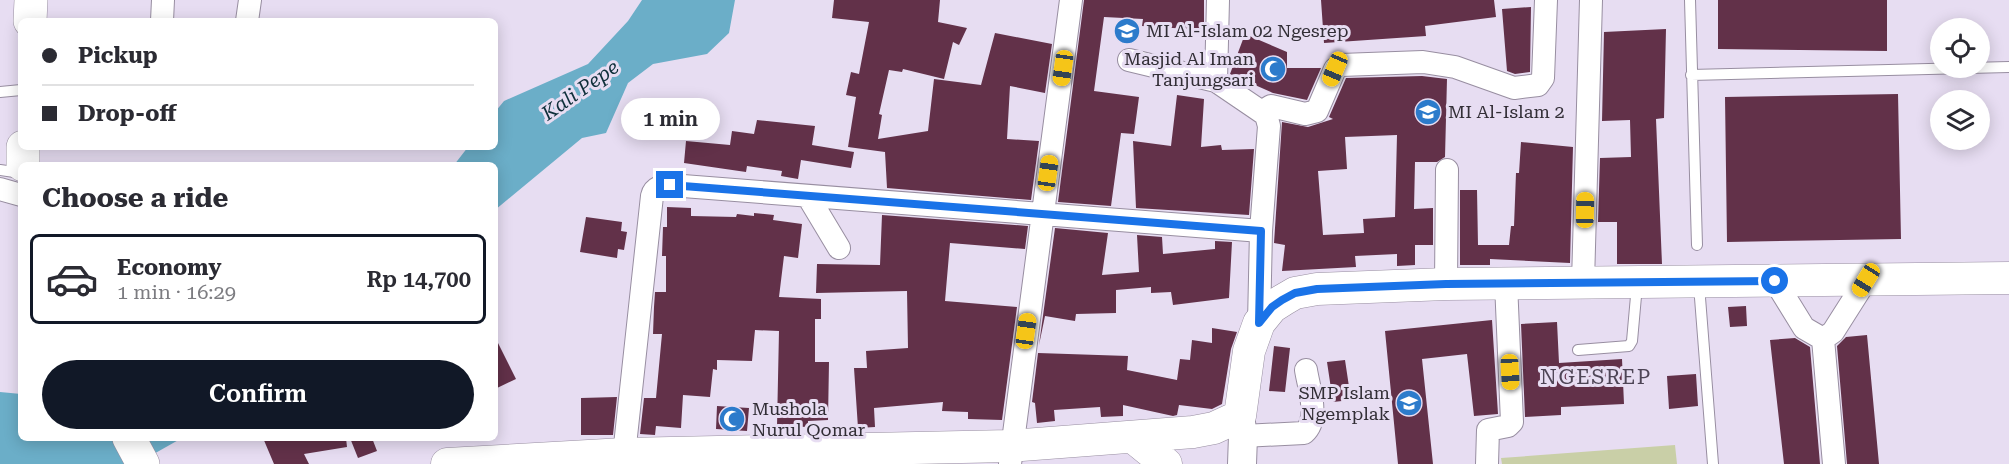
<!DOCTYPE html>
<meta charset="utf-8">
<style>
:root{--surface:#fff;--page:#f2f2f3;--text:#2b2b33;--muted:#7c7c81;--line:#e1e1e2;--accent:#111827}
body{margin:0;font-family:"Roboto Serif",serif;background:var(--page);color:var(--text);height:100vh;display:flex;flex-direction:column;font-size:22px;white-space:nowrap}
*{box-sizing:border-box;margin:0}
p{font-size:20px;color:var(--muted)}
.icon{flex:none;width:33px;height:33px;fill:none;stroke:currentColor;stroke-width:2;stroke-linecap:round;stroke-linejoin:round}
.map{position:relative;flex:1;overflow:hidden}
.drawer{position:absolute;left:18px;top:162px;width:480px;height:279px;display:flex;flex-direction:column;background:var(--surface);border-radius:9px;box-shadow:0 3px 15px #0003}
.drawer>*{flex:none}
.hud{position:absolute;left:18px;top:18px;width:480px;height:132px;border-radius:9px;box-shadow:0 3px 15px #0003;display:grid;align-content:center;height:132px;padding:0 24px;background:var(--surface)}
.tools{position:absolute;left:1930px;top:18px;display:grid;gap:12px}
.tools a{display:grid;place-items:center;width:60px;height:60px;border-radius:50%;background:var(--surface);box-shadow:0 3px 15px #0003;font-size:30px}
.end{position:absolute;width:27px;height:27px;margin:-14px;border:8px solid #1a73e8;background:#fff;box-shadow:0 0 0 3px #fff}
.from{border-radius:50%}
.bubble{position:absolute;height:42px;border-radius:21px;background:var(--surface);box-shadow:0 3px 15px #0003;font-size:20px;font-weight:600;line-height:42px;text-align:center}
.car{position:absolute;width:18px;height:36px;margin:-18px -9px;border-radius:8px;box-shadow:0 0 4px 2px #0007;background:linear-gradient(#f5c518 24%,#345 0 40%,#f5c518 0 76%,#345 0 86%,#f5c518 0)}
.hud b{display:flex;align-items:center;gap:21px;height:57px;font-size:22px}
.hud b+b{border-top:2px solid var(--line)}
.hud i{width:15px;height:15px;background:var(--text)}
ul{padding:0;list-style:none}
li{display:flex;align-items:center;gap:18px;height:90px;margin:0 12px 9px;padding:0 12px;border:3px solid var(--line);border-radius:9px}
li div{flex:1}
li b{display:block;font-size:22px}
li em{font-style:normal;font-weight:600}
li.current{border-color:var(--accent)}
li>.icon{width:54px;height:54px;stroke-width:1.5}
h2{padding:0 24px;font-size:27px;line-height:72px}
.primary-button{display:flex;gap:12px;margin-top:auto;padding:12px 24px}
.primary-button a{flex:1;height:69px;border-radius:36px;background:var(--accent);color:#fff;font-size:24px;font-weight:600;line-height:69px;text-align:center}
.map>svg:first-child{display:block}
.green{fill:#c9cfa7}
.water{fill:#6baec8}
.building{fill:#623149;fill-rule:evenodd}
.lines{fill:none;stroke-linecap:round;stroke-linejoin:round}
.service-casing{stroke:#988ea1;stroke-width:12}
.minor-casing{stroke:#988ea1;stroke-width:24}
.tertiary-casing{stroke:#988ea1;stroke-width:30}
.secondary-casing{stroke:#988ea1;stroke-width:33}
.trunk-casing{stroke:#988ea1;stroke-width:34}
.service{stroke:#fff;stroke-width:10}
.minor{stroke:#fff;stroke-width:22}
.tertiary{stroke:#fff;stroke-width:28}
.secondary{stroke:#fff;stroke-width:32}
.trunk{stroke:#fff;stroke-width:33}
.route{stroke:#1a73e8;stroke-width:8}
.labels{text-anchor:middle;stroke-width:6;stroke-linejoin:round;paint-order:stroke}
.poi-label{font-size:18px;fill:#322e36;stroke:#e7ddf2;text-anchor:start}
.water-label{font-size:20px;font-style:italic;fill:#0e2f3a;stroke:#e7ddf2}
.quarter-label{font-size:21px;letter-spacing:1.5px;fill:#4e4556;stroke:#e7ddf2}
</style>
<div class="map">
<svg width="2009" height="464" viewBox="0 0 2009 464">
<rect width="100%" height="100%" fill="#e7ddf2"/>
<!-- green -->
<path class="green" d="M1675,445L1677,464H1502L1501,458Z"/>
<!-- water -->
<path class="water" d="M642,0H735L729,33L707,54L653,64L628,83L606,133L582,138L495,210V165H454L468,147H495V112L504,101L588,64L628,21Z
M0,392L21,394V438H182L136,464H0Z"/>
<!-- building -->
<path class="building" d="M834,0H940L938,22L967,28L959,45L953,42L944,79L903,69L902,72L889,70L879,114L882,115L878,139L928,131L934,79L981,85L995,33L1052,44L1045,93L1010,86L1007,139L1039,141L1031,200L887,188L885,152L848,147L856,97L846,95L851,72L859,74L869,22L832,18Z
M1084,0H1204V30L1142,26L1143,19L1104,17L1094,91L1139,97L1134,134L1121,133L1111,206L1058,202Z
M1321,0H1494L1496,17L1425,26L1426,36L1324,43Z
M1718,0H1887V51L1718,49Z
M1531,7L1530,72L1515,74L1507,71L1502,9Z
M1666,29L1664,118L1656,119L1662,264H1617V222H1598L1600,158L1631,157L1630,120L1602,121L1604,32Z
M1245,34L1287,52V68H1321L1307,100L1273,93L1230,74Z
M1422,76L1447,79L1445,157L1437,162H1415L1414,209L1433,208V245H1415V265L1397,266V254L1355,256L1356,267L1282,271L1285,245L1274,243L1282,122L1308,127L1333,119L1329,117L1346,78ZM1397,135L1395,217L1363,219L1364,233L1323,235L1318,171L1347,169L1345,137Z
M1898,94L1901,239L1727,242L1725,97Z
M1177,95L1204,99L1201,147L1221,145L1222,150L1254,149L1249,215L1136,208L1133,141L1171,146Z
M757,120L815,126L812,145L854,152L851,168L801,160L798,179L781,176L782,171L747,166L746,172L684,163L686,141L730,145L732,131L754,134Z
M1521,142L1573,147L1570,263L1490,259V265H1460V190H1477L1478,245H1509L1511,226H1514L1516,173H1519Z
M667,207L691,208V216L736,217L737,214L754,216V213L774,215L773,220L802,224L798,258L784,256L779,297L821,299V319H815V362H829L828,420L808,421V427L777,426L779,331L755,330L752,361L717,360V370L713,369L710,397L683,395L681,428L656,426L655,435L640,434L644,398H656L662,334H653L654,307L655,292H666V256H662L663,227H667Z
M882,215L1028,226L1025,249L950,243L945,301L1017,307L1002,420L968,419V412L942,411L943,402L874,408L875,427L858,428L854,368H867L866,351L908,348L907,291L816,293L817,264L880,265Z
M586,217L622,222L621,231L627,232L624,250L618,249L617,258L580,252Z
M1055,228L1108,233L1102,275L1139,272L1137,235L1162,237L1163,254L1215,249V241L1232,242L1229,298L1173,305L1171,292L1151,293V287L1116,290V313L1076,314L1075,321L1045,316L1039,345Z
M1746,306L1747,326L1730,327L1728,307Z
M1492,320L1498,414L1474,416L1467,354L1422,359L1433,464H1398L1385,331Z
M1557,322L1559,363L1622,359L1624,404L1561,407V415L1525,417L1521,324Z
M1212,328L1237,332L1231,349L1222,404L1212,409L1179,405L1177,415L1173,416L1123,405V416L1101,417L1100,407L1054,410L1055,421L1037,423L1035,403L1032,402L1038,353L1128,356L1127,370L1177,380L1180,359L1190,360L1192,340L1212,343Z
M1867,335L1879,464H1847L1837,346L1846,337Z
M495,337L516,379L495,389Z
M1795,338L1810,347L1820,464H1784L1770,340Z
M1274,346L1290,348L1285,392L1269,391Z
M1345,360L1351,400L1333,402L1327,362Z
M1696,374L1698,406L1669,409L1667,376Z
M617,397L613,435H581V398Z
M717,406L749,408L747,431L716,429Z
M263,438H346L347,447L304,454L309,464H274Z
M350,438H372L377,451L358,458Z"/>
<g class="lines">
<defs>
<path id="service" d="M1690,0L1697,245
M1691,75L2009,67
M0,92L21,90
M0,170L21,173
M1699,285L1713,464
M1578,350L1629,346L1632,341L1637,285"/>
<path id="minor" d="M162,21L163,0
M247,21L250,0
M1129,60L1216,81L1266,115L1269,126L1261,231L1259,323
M1216,81L1218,0
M1263,111L1271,106L1305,114L1317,111L1335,69L1341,65L1423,62L1455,67L1514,88L1538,85L1543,78L1546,0
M0,189L21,195
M809,198L839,248
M1775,281L1804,328L1823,339
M1583,282L1591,0
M1446,284L1447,170
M1243,436L1304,433C1320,419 1309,389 1306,370
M623,464L652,196C654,187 662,186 670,185L1261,231
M1010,464L1071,0
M1487,464L1488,430L1508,426L1512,422L1506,283
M1834,464L1823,339L1833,332L1866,280"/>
<path id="tertiary" d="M1240,416L1243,436L1242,464"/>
<path id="secondary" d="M1133,437L1166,464
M447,464L624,454L1010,446L1193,432L1214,428L1240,416L1249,351L1259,323L1272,307L1283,300L1295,293L1317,289L1446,284L2009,278"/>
<path id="trunk" d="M30,21L31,0
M23,147V165
M129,438L143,464"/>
</defs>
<!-- service casing -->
<use href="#service" class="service-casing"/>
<!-- minor casing -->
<use href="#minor" class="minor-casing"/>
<!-- tertiary casing -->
<use href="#tertiary" class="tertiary-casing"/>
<!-- secondary casing -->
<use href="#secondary" class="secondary-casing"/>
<!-- trunk casing -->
<use href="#trunk" class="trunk-casing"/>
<!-- service -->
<use href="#service" class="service"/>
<!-- minor -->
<use href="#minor" class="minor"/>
<!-- tertiary -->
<use href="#tertiary" class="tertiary"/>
<!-- secondary -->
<use href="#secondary" class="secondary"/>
<!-- trunk -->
<use href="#trunk" class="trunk"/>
</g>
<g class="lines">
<!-- route -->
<path class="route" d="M670,185L1261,231L1259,323L1272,307L1282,300L1295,293L1317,289L1446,284L1775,281"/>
</g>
<!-- icons -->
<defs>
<symbol id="school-disc" viewBox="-11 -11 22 22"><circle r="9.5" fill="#2c7bcb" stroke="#e7ddf2"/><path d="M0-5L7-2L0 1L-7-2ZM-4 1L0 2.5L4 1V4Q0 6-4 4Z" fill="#fff"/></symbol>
<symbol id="mosque-disc" viewBox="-11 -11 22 22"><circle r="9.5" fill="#2c7bcb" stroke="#e7ddf2"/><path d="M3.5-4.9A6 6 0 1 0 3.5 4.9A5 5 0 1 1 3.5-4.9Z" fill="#fff"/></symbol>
</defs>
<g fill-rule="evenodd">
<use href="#school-disc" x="1112" y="16" width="30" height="30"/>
<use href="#mosque-disc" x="1258" y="54" width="30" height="30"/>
<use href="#school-disc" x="1413" y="97" width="30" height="30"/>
<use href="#school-disc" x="1394" y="388" width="30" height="30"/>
<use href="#mosque-disc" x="717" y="404" width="30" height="30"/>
</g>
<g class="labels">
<!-- poi labels -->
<g class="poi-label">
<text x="1146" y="37">MI Al-Islam 02 Ngesrep</text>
<text x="1254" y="65" text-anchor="end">Masjid Al Iman<tspan x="1254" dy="21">Tanjungsari</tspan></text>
<text x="1448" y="118">MI Al-Islam 2</text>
<text x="1390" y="399" text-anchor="end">SMP Islam<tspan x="1390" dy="21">Ngemplak</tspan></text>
<text x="752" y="415">Mushola<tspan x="752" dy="21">Nurul Qomar</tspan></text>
</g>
<!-- water labels -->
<g class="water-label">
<text transform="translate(580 90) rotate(-35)" y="7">Kali Pepe</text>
</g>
<!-- quarter labels -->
<g class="quarter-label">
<text x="1596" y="384">NGESREP</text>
</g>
</g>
</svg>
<div class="tools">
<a><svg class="icon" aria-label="locate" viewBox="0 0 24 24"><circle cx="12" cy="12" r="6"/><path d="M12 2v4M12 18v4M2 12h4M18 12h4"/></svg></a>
<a><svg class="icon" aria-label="layers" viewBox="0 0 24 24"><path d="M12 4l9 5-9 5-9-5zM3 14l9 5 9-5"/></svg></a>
</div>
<i class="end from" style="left:1775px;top:281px"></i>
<i class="end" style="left:670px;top:185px"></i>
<div class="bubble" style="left:621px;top:98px;width:99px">1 min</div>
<i class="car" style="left:1063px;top:68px;rotate:188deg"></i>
<i class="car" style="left:1335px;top:69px;rotate:203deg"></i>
<i class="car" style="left:1048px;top:173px;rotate:8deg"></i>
<i class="car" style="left:1585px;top:210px;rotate:1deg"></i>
<i class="car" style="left:1866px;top:280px;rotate:212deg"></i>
<i class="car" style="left:1026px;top:331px;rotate:8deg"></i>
<i class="car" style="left:1510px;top:372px;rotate:177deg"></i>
<div class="hud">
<b><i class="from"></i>Pickup</b>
<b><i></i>Drop-off</b>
</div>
<section class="drawer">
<h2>Choose a ride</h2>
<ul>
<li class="current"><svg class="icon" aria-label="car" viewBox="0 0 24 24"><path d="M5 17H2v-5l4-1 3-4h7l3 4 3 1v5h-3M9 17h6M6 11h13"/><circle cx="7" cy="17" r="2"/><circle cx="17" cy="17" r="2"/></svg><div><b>Economy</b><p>1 min · 16:29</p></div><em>Rp 14,700</em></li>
</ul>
<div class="primary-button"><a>Confirm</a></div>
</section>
</div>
